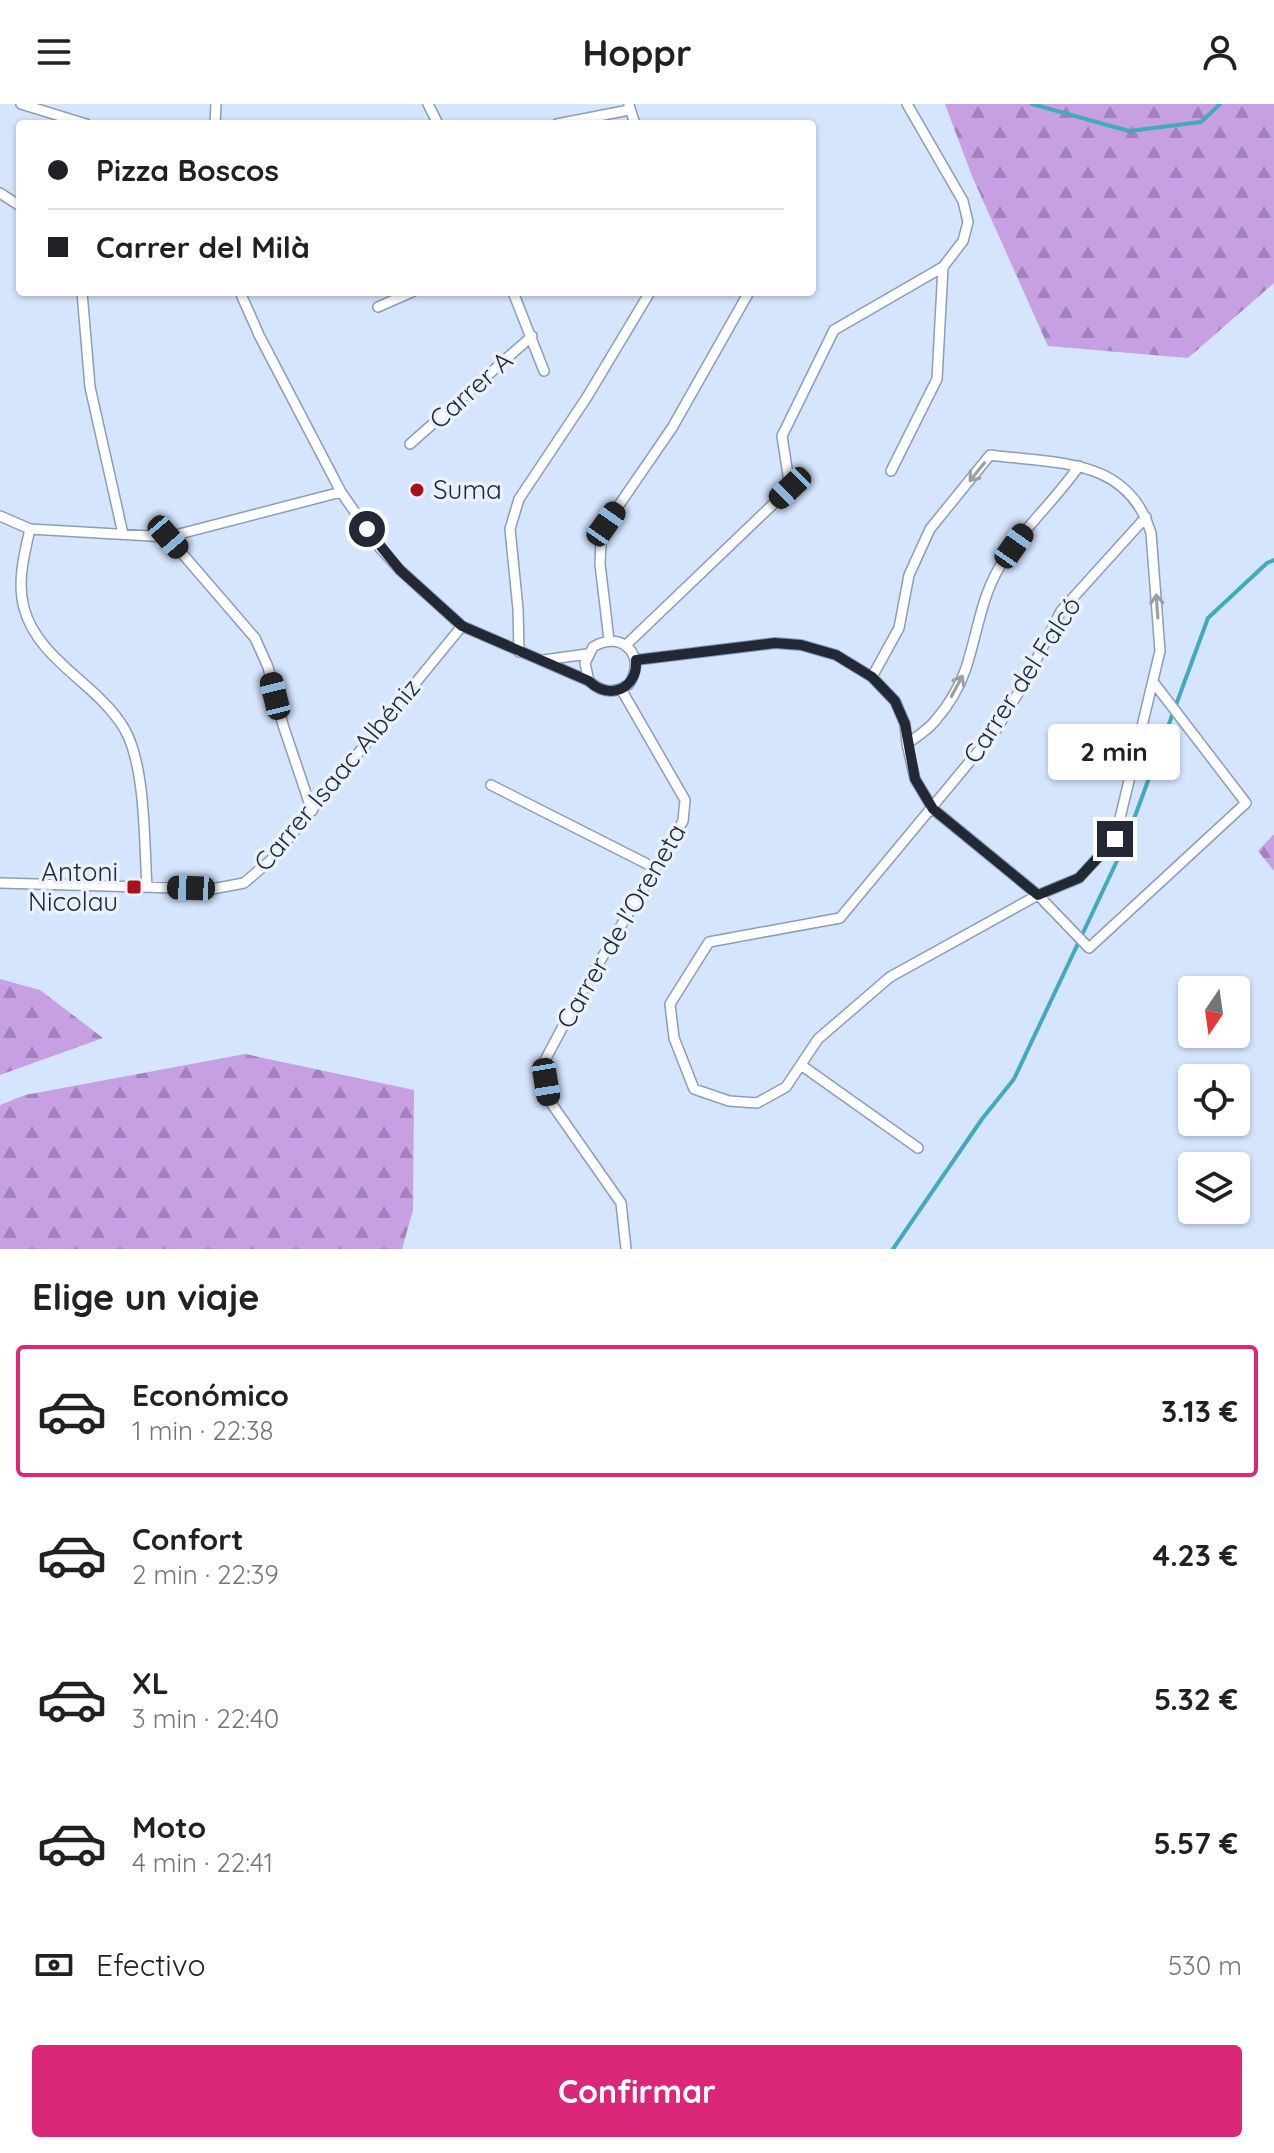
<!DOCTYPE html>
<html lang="es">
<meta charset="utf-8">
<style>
:root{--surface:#fff;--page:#f6f6f6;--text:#202124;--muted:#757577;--line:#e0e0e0;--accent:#db2777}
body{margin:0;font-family:Quicksand,sans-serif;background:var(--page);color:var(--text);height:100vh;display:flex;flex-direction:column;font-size:30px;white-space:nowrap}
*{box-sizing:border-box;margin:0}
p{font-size:26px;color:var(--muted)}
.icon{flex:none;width:44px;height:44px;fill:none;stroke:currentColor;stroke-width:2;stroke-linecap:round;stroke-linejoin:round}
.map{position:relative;height:1145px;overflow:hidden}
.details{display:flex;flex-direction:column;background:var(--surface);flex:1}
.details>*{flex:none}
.banner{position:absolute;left:16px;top:16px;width:800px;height:176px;border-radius:8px;box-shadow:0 2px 6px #0004;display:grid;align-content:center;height:176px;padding:0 32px;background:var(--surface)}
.needle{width:52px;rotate:193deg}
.buttons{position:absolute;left:1178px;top:872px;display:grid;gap:16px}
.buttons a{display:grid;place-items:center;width:72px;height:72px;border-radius:8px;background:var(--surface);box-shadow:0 2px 6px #0004;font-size:40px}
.end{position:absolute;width:36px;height:36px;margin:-18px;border:10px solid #222934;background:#fff;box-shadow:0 0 0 4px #fff}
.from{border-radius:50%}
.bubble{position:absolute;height:56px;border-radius:8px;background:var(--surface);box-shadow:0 2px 6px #0004;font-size:26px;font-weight:800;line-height:56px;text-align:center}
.car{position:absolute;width:24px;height:48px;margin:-24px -12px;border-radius:10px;box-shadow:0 0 6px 2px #0007;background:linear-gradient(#222 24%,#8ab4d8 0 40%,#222 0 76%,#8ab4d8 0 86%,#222 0)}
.banner b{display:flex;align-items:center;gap:28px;height:76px;font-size:30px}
.banner b+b{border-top:2px solid var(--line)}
.banner i{width:20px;height:20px;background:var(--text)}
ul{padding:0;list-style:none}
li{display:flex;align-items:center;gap:24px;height:132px;margin:0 16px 12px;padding:0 16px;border:4px solid transparent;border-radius:8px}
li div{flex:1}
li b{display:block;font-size:30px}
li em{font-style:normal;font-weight:800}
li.active{border-color:var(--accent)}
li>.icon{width:72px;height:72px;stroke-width:1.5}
h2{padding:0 32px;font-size:36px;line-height:96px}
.pay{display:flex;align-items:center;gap:20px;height:88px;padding:0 32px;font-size:30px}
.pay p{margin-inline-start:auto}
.cta{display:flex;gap:16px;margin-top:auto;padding:16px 32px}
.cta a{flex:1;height:92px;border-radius:8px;background:var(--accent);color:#fff;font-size:32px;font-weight:800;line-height:92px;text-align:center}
header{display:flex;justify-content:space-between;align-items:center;height:104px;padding:0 32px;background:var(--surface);font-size:36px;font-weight:800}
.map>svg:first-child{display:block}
.forest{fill:url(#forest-firs)}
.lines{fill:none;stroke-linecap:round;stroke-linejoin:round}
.stream{stroke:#43aabb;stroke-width:4}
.minor-casing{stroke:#8b9db9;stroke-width:12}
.minor{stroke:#fff;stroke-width:9}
.oneway{stroke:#9c9fa4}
.route{stroke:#222934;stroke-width:10}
.poi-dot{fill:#a71217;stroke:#eaf1fe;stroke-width:3}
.labels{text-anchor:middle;stroke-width:7;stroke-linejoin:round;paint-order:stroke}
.street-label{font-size:26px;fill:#222934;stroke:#eaf1fe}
.poi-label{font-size:26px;fill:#222934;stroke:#eaf1fe;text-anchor:start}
</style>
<header><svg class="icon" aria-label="menu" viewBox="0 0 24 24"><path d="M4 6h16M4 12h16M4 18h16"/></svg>Hoppr<svg class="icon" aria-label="person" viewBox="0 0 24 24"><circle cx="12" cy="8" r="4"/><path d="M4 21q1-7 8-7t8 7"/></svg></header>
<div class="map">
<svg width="1274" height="1145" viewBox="0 0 1274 1145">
<defs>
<pattern id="forest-firs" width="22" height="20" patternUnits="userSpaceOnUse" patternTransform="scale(2)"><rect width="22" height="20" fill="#c7a0e4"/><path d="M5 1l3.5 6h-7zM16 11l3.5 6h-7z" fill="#a182ba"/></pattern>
</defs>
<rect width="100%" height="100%" fill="#d5e5fd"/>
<!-- forest -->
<path class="forest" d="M945,0H1274V179L1188,254L1048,242L972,72Z
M1274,730V767L1258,747Z
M0,875L40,886L103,934L0,971Z
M245,950L414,986L413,1106L402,1145H0V1001L25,991Z"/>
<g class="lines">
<!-- stream -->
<path class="stream" d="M1032,0L1129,27L1201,18L1220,0
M893,1145L982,1015L1014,975L1124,742L1208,514L1267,459L1274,456"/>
<defs>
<path id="minor" d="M21,0L86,20
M428,0L438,20
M629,1L635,20
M215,20L216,0
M557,20L629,6
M0,89L20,102
M82,188L90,283L123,430
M240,188L259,231L341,388L380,444L400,466L462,522L589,577C602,589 615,590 629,580C648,552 621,525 593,543L585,559L589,577
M513,188L544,267
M378,203L412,188
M410,340L532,232
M891,367L937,275L943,163
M0,412L30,425L168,433L341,388
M30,425C24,451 17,478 24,504C38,557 99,580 125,626C146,664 144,739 147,783
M168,433L255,534L268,563L283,621L312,707
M609,536L600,460L601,439L606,420L672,324L749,188
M626,541L790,384L782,332L834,226L943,163L963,137L968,118L963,97L907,0
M519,548L518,505L510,425L519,395L587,293L650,188
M544,556L587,550
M636,556L775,539L801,541L836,551L872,573L895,597L905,620L907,640L915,675L933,705L1038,791L1089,844L1246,699L1154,579
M872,573L899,524L909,471L930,425L990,351C1057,360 1128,353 1151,429L1160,547L1115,735L1079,774L1038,791L890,873L818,935L786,983L757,999L729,997L694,985L674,934L670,900L709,838L840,814L996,626L1026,576L1061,507L1146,413
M621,585L685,696L683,717L577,896L543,960L549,996L621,1099L626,1145
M907,640C916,633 928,626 935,617C948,602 960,582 966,564C977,531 981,494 999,464C1021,426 1054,398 1079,362
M491,681L655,764
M0,779L212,785L244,779L271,756L462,522
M801,961L918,1044"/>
</defs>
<!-- minor casing -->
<use href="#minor" class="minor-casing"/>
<!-- minor -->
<use href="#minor" class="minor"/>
</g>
<!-- one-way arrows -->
<defs><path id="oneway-shaft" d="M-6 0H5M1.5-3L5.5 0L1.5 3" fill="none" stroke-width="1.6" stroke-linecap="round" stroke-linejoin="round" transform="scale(2)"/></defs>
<g class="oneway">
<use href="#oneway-shaft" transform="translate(977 368) rotate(129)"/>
<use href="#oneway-shaft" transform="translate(1157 502) rotate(-94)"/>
<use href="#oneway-shaft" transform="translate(957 582) rotate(-62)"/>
</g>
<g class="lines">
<!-- route -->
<path class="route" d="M367,425L400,466L462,522L589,577C609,597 638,585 636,556L775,539L801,541L836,551L872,573L895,597L905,620L915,675L933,705L1038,791L1079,774L1115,735"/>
</g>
<!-- markers -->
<g class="poi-dot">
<circle cx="417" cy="386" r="8"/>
<rect x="126" y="775" width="16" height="16" rx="4"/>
</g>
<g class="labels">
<!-- street labels -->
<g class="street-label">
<text transform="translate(471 286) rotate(-42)" y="9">Carrer A</text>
<text transform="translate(1022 576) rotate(-57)" y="9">Carrer del Falcó</text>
<text transform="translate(337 671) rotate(-50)" y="9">Carrer Isaac Albéniz</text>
<text transform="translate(621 822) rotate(-60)" y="9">Carrer de l'Oreneta</text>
</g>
<!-- poi labels -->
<g class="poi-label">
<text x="433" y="395">Suma</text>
<text x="118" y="777" text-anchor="end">Antoni<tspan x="118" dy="30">Nicolau</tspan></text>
</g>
</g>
</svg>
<div class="buttons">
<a><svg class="needle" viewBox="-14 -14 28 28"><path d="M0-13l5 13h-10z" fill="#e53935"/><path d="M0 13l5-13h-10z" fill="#757577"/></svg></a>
<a><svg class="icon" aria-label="locate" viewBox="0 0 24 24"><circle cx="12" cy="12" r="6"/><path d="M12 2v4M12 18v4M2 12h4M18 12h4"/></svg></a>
<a><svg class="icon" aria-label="layers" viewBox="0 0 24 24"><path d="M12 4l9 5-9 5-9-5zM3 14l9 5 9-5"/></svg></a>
</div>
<i class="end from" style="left:367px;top:425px"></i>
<i class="end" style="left:1115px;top:735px"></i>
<div class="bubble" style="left:1048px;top:620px;width:132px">2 min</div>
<i class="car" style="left:790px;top:384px;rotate:226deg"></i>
<i class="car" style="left:606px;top:420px;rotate:35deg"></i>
<i class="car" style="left:168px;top:433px;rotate:139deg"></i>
<i class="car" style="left:1014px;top:442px;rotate:35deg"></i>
<i class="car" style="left:275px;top:592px;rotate:346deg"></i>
<i class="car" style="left:191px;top:784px;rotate:272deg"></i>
<i class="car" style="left:546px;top:978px;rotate:171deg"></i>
<div class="banner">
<b><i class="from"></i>Pizza Boscos</b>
<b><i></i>Carrer del Milà</b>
</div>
</div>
<section class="details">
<h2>Elige un viaje</h2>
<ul>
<li class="active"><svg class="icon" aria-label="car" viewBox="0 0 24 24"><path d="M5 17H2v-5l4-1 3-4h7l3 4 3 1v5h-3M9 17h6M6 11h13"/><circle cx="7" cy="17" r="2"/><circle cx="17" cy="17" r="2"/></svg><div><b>Económico</b><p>1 min · 22:38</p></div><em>3.13 €</em></li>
<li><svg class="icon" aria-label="car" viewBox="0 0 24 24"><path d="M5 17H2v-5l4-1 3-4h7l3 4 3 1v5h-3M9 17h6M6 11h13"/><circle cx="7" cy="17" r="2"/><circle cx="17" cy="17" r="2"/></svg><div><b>Confort</b><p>2 min · 22:39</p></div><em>4.23 €</em></li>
<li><svg class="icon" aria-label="car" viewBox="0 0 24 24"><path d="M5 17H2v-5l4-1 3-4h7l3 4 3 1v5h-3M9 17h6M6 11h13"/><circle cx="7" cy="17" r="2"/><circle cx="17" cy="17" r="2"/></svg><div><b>XL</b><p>3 min · 22:40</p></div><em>5.32 €</em></li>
<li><svg class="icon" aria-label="car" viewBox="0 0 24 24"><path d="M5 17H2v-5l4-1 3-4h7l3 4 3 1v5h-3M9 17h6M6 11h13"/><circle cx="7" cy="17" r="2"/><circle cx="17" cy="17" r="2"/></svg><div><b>Moto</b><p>4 min · 22:41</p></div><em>5.57 €</em></li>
</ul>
<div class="pay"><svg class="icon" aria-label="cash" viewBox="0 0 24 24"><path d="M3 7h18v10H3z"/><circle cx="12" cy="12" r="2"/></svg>Efectivo<p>530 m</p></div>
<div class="cta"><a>Confirmar</a></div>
</section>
